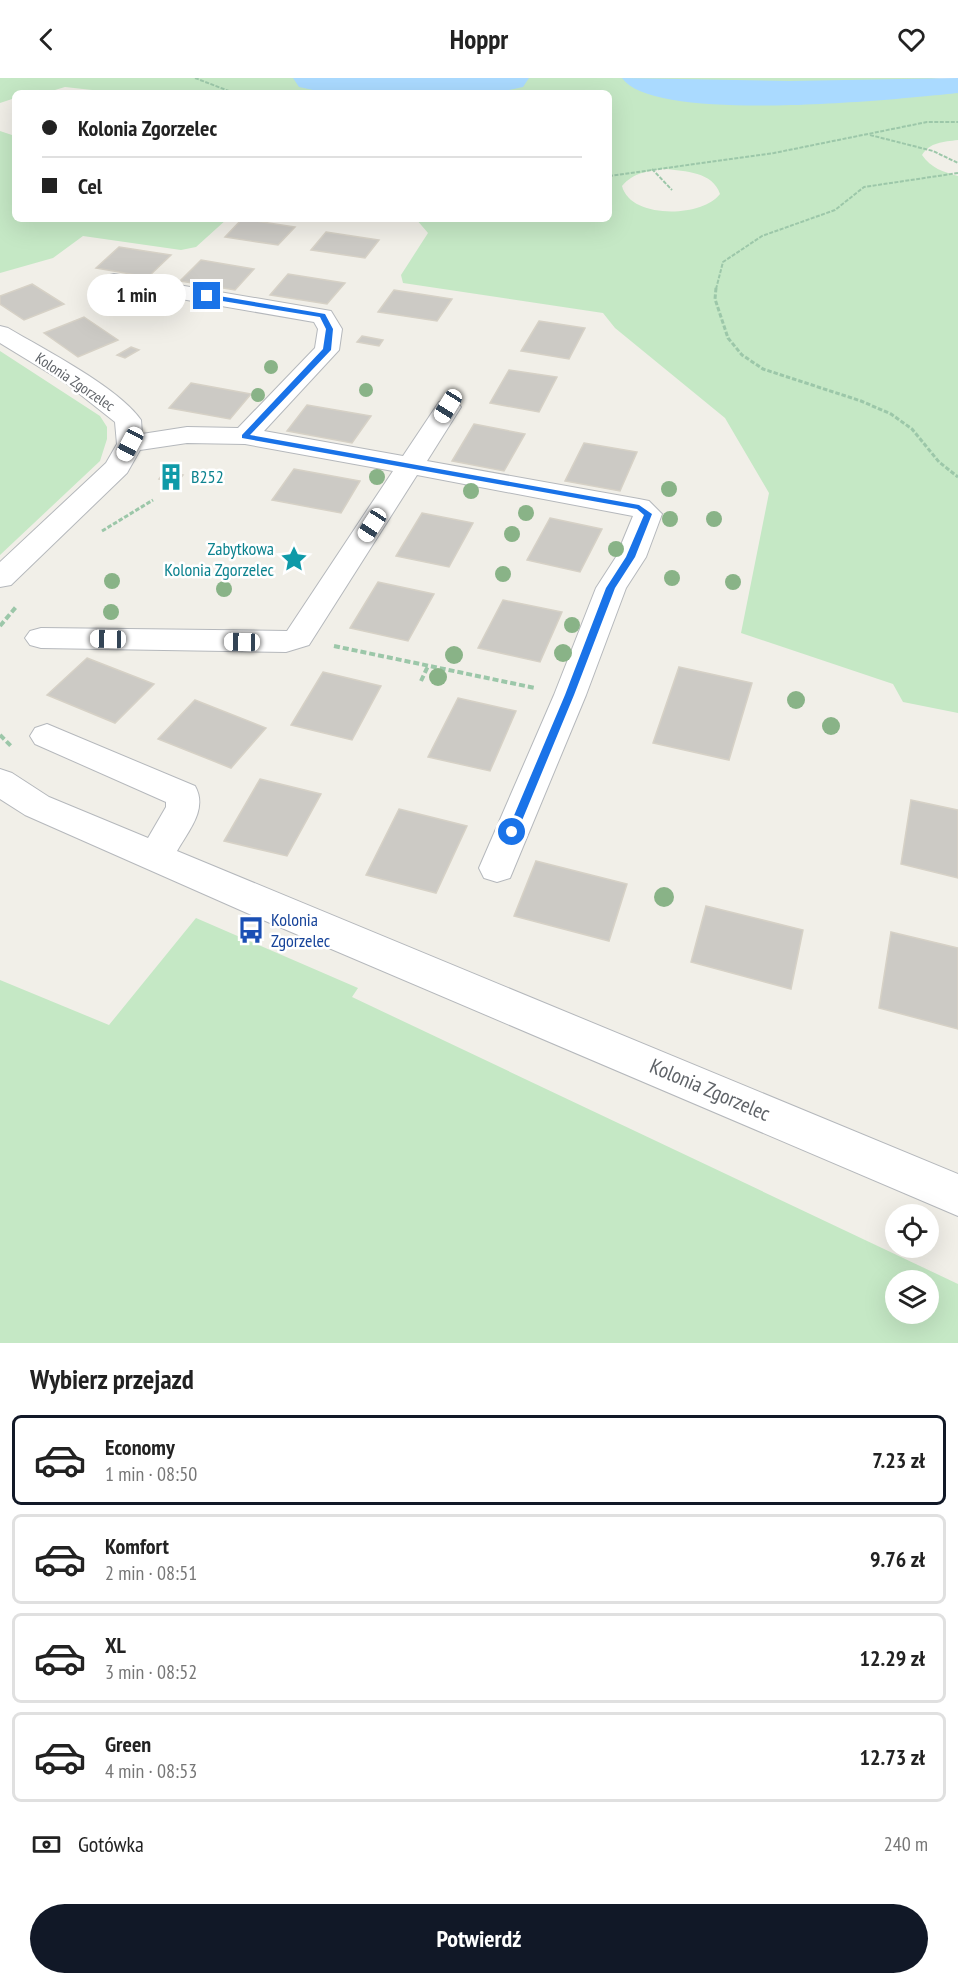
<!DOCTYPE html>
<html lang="pl">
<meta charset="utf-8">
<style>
:root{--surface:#fff;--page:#f6f6f6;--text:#222;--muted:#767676;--line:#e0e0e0;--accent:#111827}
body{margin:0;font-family:"PT Sans Narrow",sans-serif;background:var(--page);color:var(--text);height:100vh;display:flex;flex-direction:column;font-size:22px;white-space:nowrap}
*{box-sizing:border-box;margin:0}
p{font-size:20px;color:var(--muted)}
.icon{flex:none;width:33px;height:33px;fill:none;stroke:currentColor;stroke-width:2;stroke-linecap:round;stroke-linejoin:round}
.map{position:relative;height:1265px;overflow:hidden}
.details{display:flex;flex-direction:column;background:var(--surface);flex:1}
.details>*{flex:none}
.top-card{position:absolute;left:12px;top:12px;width:600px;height:132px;border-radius:9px;box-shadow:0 6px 24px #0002;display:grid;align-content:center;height:132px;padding:0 30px;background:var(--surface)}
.controls{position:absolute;left:885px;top:1126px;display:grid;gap:12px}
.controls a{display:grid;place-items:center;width:54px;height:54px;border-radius:50%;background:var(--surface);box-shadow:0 6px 24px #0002;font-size:30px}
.end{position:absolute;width:27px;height:27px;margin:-14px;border:8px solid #1a73e8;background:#fff;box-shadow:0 0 0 3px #fff}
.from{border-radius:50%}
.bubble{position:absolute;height:42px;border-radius:21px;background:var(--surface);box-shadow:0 6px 24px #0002;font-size:20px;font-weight:700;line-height:42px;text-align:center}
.car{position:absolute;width:18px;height:36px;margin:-18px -9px;border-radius:8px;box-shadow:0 0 4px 2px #0007;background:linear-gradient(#fff 24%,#345 0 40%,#fff 0 76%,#345 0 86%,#fff 0)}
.top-card b{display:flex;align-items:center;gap:21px;height:57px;font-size:22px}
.top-card b+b{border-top:2px solid var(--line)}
.top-card i{width:15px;height:15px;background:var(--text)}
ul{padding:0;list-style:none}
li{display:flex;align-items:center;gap:18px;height:90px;margin:0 12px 9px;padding:0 18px;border:3px solid var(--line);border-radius:9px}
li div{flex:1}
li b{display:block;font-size:22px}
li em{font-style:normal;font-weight:700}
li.selected{border-color:var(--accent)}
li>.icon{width:54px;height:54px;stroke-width:1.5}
h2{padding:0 30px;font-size:27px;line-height:72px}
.pay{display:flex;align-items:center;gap:15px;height:66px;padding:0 30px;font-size:22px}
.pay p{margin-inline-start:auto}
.button{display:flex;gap:12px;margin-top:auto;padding:12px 30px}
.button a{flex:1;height:69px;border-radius:36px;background:var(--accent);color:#fff;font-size:24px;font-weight:700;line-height:69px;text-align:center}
header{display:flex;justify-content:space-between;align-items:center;height:78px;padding:0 30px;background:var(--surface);font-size:27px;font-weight:700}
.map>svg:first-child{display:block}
.green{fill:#c5e8c5;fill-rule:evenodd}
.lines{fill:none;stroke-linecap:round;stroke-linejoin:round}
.river{fill:#aadaff;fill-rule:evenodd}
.building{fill:#cccac5;stroke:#d6d1c6;stroke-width:1.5}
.minor-casing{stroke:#b5b8bc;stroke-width:2}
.path-far2{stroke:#9cc7a9;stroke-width:2;stroke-dasharray:4 1.5;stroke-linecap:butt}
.path-far1{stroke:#9cc7a9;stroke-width:3;stroke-dasharray:4.5 2;stroke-linecap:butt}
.path{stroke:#9cc7a9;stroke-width:4;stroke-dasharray:6 3;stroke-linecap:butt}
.minor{fill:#fff;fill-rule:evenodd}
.tree{fill:#89b387}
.route{fill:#1a73e8}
.labels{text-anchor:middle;stroke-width:5;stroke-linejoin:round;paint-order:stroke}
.far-street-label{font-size:15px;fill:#5f6368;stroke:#fff}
.culture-label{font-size:18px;fill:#0d838f;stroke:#fff;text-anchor:start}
.transit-label{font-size:18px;fill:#164399;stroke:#fff;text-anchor:start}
.near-street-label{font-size:21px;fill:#5f6368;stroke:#fff}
</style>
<header><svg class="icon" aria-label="back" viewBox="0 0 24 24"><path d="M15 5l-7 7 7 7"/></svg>Hoppr<svg class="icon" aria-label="heart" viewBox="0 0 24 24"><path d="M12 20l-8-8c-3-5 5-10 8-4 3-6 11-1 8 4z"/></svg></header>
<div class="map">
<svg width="958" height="1265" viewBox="0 0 958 1265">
<rect width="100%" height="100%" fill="#f1efe8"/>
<!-- green -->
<path class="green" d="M0,0H941L857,9L860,18L958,6V62C943,64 930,64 922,77C931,90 943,94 958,98V635L903,624L893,606L741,555L769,415L725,340L615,250L603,235L403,205L401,197L428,155L416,141H609V15H119L65,9L45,15H15V20L0,25ZM665,91C685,93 713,94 720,116C702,140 630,141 622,108C634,94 648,93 665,91Z
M0,53L15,58V141H227L196,169L181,172L83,158L53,180L0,195Z
M0,273L100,338L107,349V361L100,383L0,477Z
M196,840L358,910L352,919L958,1206V1265H0V902L109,947ZM896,1203H928V1236H896Z"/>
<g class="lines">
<!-- river -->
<path class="river" d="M293,0H529L523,9L509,12L360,15L313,12L299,9Z
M622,0L789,3L958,0V15C900,21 654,47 622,0Z"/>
</g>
<!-- building -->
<path class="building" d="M242,141L295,149L278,167L225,159Z
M326,154L379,162L365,180L311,172Z
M119,169L171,177L148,199L96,190Z
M201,182L254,191L235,212L180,203Z
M288,196L345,205L327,226L270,217Z
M32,206L64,226L24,242L0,226V218Z
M394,212L452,221L437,243L378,234Z
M84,239L118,262L78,279L44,255Z
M539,243L585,250L569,281L521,273Z
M362,258L383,262L379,268L357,264Z
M131,269L139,272L125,280L117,277Z
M509,292L557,299L539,334L490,325Z
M191,305L251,316L230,341L169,330Z
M307,327L371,338L352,365L287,353Z
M474,346L525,356L504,393L452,383Z
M584,365L637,374L620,413L565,403Z
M294,391L360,403L341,435L272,422Z
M165,393L183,397L177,405L159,401Z
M422,435L473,445L449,489L396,478Z
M550,440L602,451L580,494L527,482Z
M378,504L434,516L408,563L350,550Z
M503,522L562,534L540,584L478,570Z
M87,580L154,606L115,645L47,617Z
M679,589L752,605L729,682L653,665Z
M323,594L381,608L352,662L291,647Z
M458,620L516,633L490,693L428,679Z
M195,622L266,650L231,690L158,661Z
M260,701L321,716L287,778L224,763Z
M911,722L958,732V800L901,786Z
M399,731L467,748L436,815L366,797Z
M536,783L627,806L609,863L514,838Z
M706,828L803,852L791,911L691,884Z
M891,854L958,870V951L879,930Z"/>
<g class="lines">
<defs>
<path id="minor" d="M114,196L331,233L342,251L339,272L264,353L403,378L439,324L448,321L457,324L461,329L427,383L639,421L649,423L662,436L646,479L626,510L586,617L510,800L497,804L484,800L479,790L554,617L596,510L616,479L633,438L417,397L309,567L286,574L41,570L30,567L25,560L30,553L41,550L287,553L393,393L245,366L187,365L140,372L127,395L11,507L0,509V484L106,385L117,366L115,344L67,306L0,265V248L8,250C45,272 118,309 141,342L142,356L187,349L238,350L315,270L318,251L314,244L106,208L103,203L106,198Z
M47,646L195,708C208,731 189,752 177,773L958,1096V1138L256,839L25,737L0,721V691L12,695L49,719L148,760L166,729V724L35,666L30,658L35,650Z"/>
</defs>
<!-- minor casing -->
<use href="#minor" class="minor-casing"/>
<!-- path-far2 -->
<path class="path-far2" d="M195,0L234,15
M870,57L933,73L958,85
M652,91L672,112
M609,98L774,75L927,44H958
M716,211L723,184L762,158L835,132L864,109L958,95"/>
<!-- path-far1 -->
<path class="path-far1" d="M716,210L715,221L728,260L742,277L763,291L861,323L891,336L912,351L939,384L958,399
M102,453L153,422"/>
<!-- path -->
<path class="path" d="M0,548L16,529
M334,568L535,610
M421,603L428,588
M0,657L12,669"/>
<!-- minor -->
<use href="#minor" class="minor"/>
</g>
<!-- trees -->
<g class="tree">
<circle cx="271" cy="289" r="7"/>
<circle cx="366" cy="312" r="7"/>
<circle cx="258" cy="317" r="7"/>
<circle cx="377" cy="399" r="8"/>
<circle cx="669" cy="411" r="8"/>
<circle cx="471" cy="413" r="8"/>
<circle cx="526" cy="435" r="8"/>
<circle cx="670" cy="441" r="8"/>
<circle cx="714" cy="441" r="8"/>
<circle cx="512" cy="456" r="8"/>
<circle cx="616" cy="471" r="8"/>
<circle cx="503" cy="496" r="8"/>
<circle cx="672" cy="500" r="8"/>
<circle cx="112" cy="503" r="8"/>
<circle cx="733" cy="504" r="8"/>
<circle cx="224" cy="511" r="8"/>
<circle cx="111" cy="534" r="8"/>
<circle cx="572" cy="547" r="8"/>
<circle cx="563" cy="575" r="9"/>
<circle cx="454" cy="577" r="9"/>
<circle cx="438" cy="599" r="9"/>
<circle cx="796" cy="622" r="9"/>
<circle cx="831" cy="648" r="9"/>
<circle cx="664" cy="819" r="10"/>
</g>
<!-- route -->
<path class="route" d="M207,216L325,236L333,251L331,272L250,357L639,427L652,436L635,479L615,510L574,617L516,757L512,758L507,754L565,617L606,510L626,479L644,437L637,431L242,360V357L323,271L326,251L320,239L204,220Z"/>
<!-- icons -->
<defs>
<symbol id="building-bare" viewBox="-9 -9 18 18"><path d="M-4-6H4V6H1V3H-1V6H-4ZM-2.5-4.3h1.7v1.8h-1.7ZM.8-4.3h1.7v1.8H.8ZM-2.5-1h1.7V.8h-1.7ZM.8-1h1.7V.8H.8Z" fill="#0f9aa8" stroke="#fff" stroke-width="2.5" paint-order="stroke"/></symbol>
<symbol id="sight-bare" viewBox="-9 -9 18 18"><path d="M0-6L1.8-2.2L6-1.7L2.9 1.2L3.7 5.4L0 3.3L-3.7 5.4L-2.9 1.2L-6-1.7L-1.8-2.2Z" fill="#0f9aa8" stroke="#fff" stroke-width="2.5" paint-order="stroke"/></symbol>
<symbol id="bus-bare" viewBox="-9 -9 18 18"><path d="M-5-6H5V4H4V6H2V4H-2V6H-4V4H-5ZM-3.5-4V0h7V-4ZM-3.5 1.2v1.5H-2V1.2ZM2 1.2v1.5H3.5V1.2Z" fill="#1a4fb4" stroke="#fff" stroke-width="2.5" paint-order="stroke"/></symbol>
</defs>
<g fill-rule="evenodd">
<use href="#building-bare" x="152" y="380" width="38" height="38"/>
<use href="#sight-bare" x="275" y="462" width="38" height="38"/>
<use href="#bus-bare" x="232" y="833" width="38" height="38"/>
</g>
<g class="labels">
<!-- far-street labels -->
<g class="far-street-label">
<text transform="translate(75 304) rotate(34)" y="5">Kolonia Zgorzelec</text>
</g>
<!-- culture labels -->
<g class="culture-label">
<text x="191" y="405">B252</text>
<text x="274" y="477" text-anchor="end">Zabytkowa<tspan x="274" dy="21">Kolonia Zgorzelec</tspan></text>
</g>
<!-- transit labels -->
<g class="transit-label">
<text x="271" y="848">Kolonia<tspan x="271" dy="21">Zgorzelec</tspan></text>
</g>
<!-- near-street labels -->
<g class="near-street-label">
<text transform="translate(710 1012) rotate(23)" y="7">Kolonia Zgorzelec</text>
</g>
</g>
</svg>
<div class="controls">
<a><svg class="icon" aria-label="locate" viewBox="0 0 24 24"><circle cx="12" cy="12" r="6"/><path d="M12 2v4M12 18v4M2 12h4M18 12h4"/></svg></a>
<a><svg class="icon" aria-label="layers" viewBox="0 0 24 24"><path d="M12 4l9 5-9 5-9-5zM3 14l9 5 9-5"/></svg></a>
</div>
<i class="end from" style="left:512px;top:754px"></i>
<i class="end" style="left:207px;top:218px"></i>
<div class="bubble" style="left:87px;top:196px;width:99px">1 min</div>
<i class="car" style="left:448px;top:328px;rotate:212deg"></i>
<i class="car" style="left:130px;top:366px;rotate:208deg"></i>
<i class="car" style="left:372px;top:447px;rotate:213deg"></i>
<i class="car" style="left:108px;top:561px;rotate:271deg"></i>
<i class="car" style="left:242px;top:564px;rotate:271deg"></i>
<div class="top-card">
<b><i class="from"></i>Kolonia Zgorzelec</b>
<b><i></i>Cel</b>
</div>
</div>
<section class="details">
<h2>Wybierz przejazd</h2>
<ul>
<li class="selected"><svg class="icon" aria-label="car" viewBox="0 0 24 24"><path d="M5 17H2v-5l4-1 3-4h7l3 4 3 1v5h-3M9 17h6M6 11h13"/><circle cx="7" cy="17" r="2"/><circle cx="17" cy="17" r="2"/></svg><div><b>Economy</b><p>1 min · 08:50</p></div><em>7.23 zł</em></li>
<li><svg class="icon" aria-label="car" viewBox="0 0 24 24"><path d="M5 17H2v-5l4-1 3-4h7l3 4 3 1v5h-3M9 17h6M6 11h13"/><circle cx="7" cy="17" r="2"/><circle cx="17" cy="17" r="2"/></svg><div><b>Komfort</b><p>2 min · 08:51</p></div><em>9.76 zł</em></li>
<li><svg class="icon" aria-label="car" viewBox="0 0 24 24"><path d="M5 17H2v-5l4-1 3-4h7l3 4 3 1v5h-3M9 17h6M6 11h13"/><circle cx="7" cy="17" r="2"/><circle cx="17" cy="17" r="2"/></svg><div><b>XL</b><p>3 min · 08:52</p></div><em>12.29 zł</em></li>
<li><svg class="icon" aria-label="car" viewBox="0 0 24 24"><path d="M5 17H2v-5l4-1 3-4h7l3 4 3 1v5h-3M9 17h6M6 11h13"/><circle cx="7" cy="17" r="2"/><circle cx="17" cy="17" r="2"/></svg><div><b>Green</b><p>4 min · 08:53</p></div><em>12.73 zł</em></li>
</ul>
<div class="pay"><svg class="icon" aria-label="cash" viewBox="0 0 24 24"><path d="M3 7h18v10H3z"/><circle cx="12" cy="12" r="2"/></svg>Gotówka<p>240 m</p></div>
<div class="button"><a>Potwierdź</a></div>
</section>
